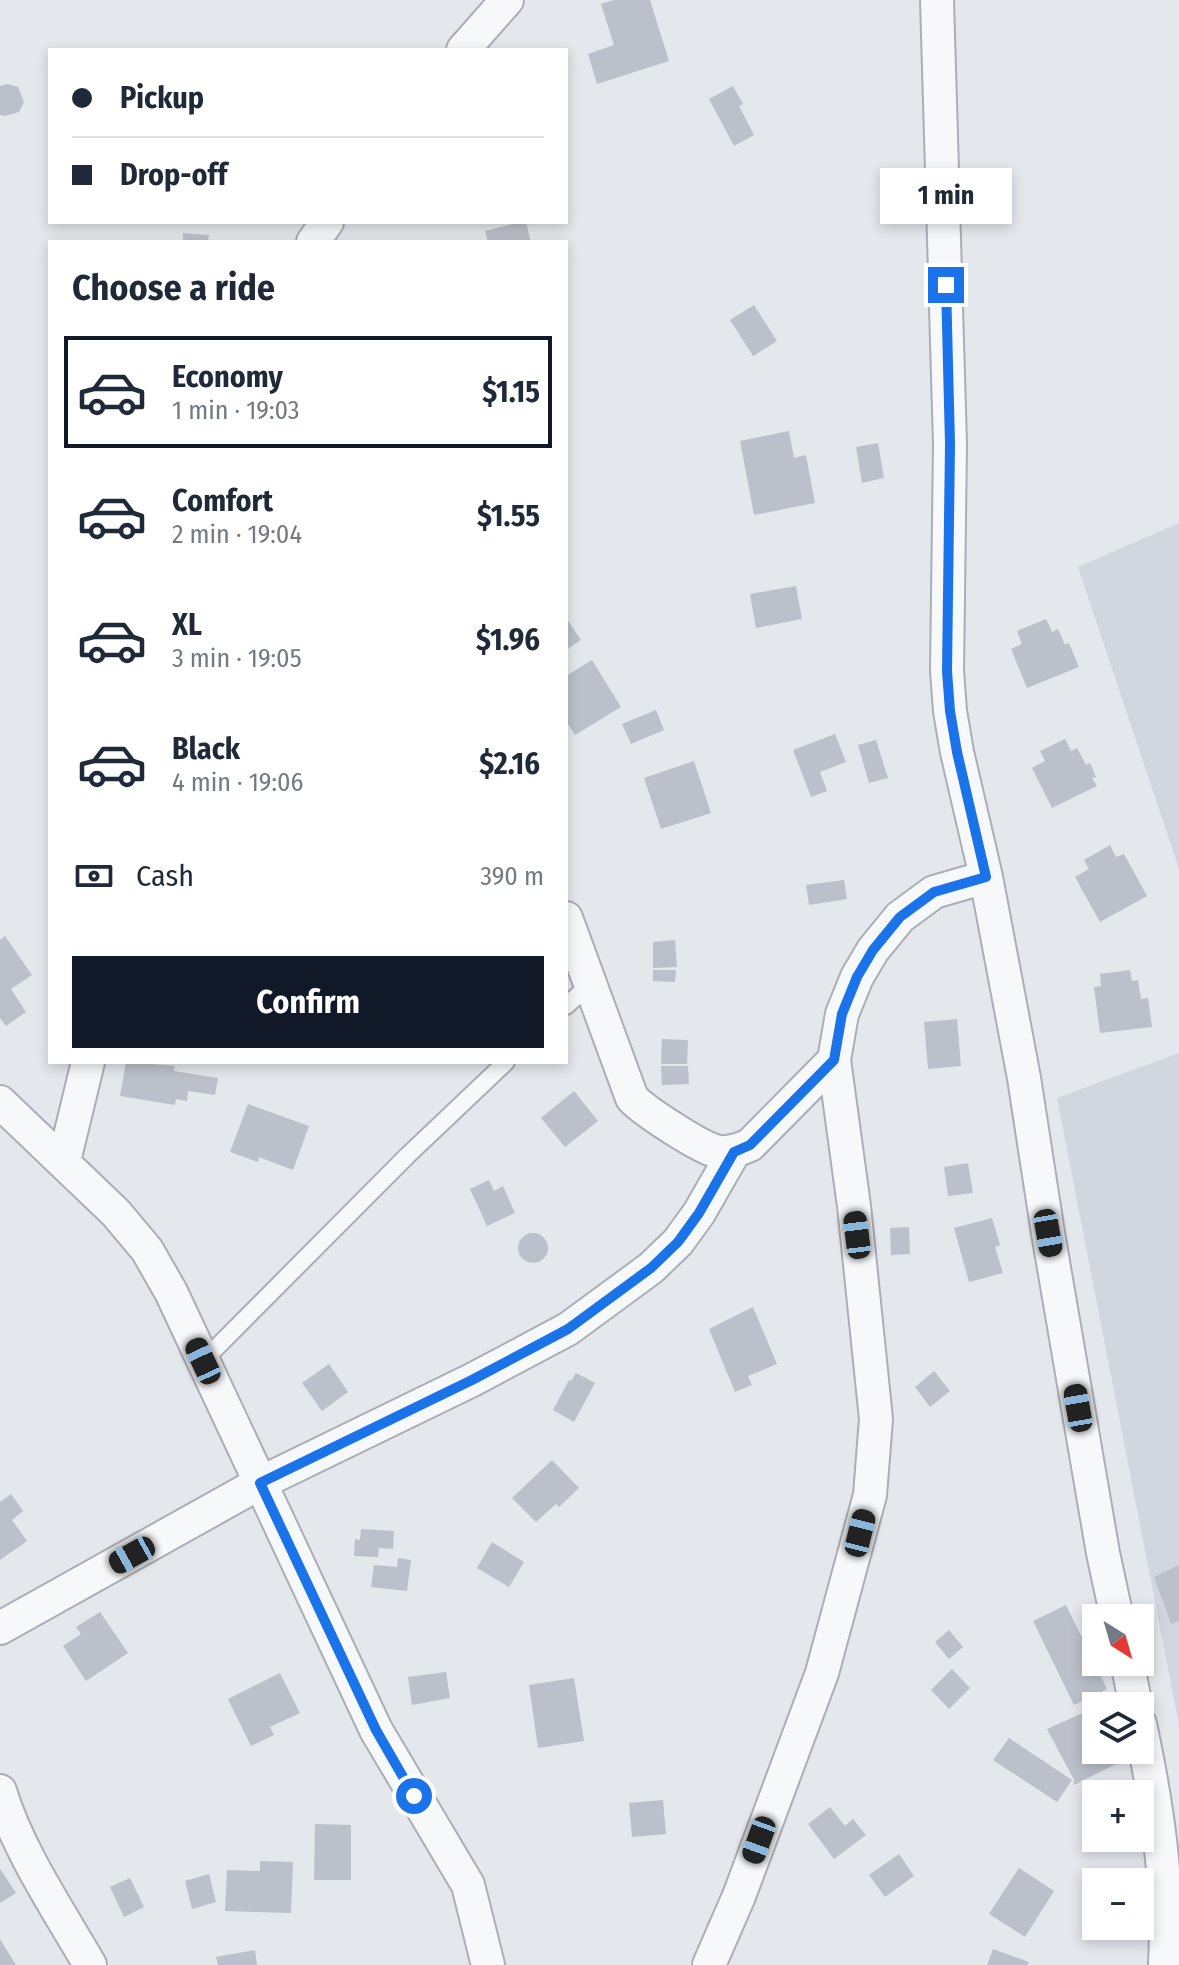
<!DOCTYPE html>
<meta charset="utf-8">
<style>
:root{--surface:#fff;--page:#f2f2f3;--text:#1f2937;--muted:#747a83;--line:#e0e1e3;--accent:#111827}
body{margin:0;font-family:"Fira Sans Condensed",sans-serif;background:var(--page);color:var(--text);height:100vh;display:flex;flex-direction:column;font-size:30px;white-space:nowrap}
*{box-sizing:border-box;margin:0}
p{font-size:26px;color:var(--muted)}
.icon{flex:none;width:44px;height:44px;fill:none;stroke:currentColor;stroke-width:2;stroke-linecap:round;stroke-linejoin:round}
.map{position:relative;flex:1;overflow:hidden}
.drawer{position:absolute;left:48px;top:240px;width:520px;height:824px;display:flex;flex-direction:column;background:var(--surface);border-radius:0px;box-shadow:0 4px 12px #0003}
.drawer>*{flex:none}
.banner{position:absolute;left:48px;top:48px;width:520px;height:176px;border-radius:0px;box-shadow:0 4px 12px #0003;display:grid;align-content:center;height:176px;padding:0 24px;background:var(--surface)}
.needle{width:52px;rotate:143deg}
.tools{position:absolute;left:1082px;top:1604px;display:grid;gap:16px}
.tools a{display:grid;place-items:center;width:72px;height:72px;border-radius:0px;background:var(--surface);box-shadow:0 4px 12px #0003;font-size:40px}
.end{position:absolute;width:36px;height:36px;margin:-18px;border:10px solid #1a73e8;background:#fff;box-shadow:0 0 0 4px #fff}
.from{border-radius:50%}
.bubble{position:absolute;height:56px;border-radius:0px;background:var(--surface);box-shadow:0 4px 12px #0003;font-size:26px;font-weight:700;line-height:56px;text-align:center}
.car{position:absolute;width:24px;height:48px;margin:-24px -12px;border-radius:10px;box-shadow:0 0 6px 2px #0007;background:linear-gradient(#222 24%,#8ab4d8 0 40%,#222 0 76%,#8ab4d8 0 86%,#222 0)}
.banner b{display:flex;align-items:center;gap:28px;height:76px;font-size:30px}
.banner b+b{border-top:2px solid var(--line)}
.banner i{width:20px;height:20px;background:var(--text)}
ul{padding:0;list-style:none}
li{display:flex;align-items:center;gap:24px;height:112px;margin:0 16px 12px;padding:0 8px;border:4px solid transparent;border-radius:0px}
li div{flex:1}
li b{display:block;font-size:30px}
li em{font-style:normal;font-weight:700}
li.current{border-color:var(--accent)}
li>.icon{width:72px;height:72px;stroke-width:1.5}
h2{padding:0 24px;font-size:36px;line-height:96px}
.pay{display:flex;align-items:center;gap:20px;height:88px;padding:0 24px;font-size:30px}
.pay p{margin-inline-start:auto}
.button{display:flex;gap:16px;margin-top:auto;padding:16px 24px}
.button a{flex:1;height:92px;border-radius:0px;background:var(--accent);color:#fff;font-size:32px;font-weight:700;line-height:92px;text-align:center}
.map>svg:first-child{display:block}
.built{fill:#d2d6de}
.building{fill:#bbc0ca}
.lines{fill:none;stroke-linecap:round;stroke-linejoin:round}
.lane-casing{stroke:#a9aeb7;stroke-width:20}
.street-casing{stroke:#a9aeb7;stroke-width:36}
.lane{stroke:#f7f8fa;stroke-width:16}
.street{stroke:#f7f8fa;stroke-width:32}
.route{stroke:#1a73e8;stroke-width:10}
</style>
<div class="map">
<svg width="1179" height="1965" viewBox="0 0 1179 1965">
<rect width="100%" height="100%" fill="#e4e7ec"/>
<!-- built -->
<path class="built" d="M1179,523V869L1078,567Z
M1179,1053V1725L1057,1098Z"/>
<!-- building -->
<path class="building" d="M614,0H650L669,61L597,84L588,54L614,45L601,4Z
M7,84L18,87L24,102L19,112L5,116L0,115V86Z
M733,86L743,104L739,106L754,135L734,146L709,99Z
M521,222H526L531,242H488L485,231Z
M183,233L209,235L208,242H183Z
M754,305L777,341L753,356L730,320Z
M789,431L794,458L806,455L815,503L754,515L740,441Z
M878,443L884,478L862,483L856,447Z
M796,586L802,619L756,628L750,594Z
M566,618L581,640L566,650Z
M1046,619L1052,632L1058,629L1065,645L1069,643L1079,667L1027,688L1011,649L1022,644L1017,631Z
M592,660L621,707L575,735L566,721L568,707L566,676Z
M656,710L664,730L631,744L622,724Z
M835,734L846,762L820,772L827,791L811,797L793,750Z
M1065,739L1071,751L1077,748L1086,765L1090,763L1096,777L1092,778L1097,786L1052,808L1032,768L1045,761L1040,751Z
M876,740L888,778L869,783L858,745Z
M694,761L711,813L661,829L644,778Z
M1110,845L1116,857L1124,854L1147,896L1100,922L1075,877L1089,869L1084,860Z
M844,880L847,899L809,905L806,885Z
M5,936L32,975L11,989L26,1012L6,1026L0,1018V940Z
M675,940L677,967L653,968V942Z
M653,970H676L675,982L653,981Z
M1130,970L1132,981L1138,980L1141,999L1148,998L1152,1027L1100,1033L1094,987L1101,986L1100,974Z
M957,1019L961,1066L928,1069L924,1022Z
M662,1039L688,1040L687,1064H661Z
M126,1062L175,1066L174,1071L218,1078L215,1095L188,1091L187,1101L176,1099L175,1105L120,1096Z
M661,1066H688L689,1084L662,1085Z
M574,1091L598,1121L565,1147L541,1118Z
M248,1104L309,1126L293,1170L259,1157L258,1162L230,1152Z
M968,1163L973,1193L948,1196L944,1167Z
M489,1180L494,1191L503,1186L515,1213L487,1226L470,1189Z
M992,1218L1000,1245L995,1247L1003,1273L969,1282L954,1228Z
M909,1227L910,1254L891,1255L890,1228Z
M518 1248a15 15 0 1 1 30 0a15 15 0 1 1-30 0Z
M753,1307L777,1364L748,1376L752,1385L735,1392L709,1329Z
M329,1364L348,1392L322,1411L302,1383Z
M934,1371L950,1391L930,1407L915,1387Z
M576,1373L595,1383L574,1422L553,1410L569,1380L571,1381Z
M552,1460L579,1488L559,1507L556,1504L536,1522L512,1498Z
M11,1494L23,1511L12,1520L27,1541L0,1560V1502Z
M361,1529L394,1531L393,1549L379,1548L378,1557L354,1556L355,1539L360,1540Z
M492,1542L524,1562L509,1587L477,1568Z
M398,1558L411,1560L407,1591L371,1587L374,1565L397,1567Z
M1179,1565V1621L1171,1624L1154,1577Z
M1066,1605L1107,1689L1074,1705L1033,1621Z
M100,1612L128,1653L86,1681L63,1646L81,1634L76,1627Z
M949,1630L963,1647L949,1659L935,1642Z
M952,1669L970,1688L949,1709L931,1690Z
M446,1672L450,1698L412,1705L408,1677Z
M280,1673L300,1713L270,1727L274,1735L251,1746L228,1699Z
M574,1678L584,1741L538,1748L529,1685Z
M1096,1707V1750H1119L1124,1760L1074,1785V1780L1047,1729Z
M1009,1738L1072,1780L1057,1802L993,1760Z
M663,1800L666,1834L632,1837L629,1803Z
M830,1807L845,1826L853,1819L866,1835L834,1859L808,1824Z
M315,1824L351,1825V1880H314Z
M899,1854L914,1876L885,1897L869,1875Z
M260,1861L293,1862L291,1913L225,1911L227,1870L260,1871Z
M1019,1868L1054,1891L1025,1937L989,1914Z
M0,1869L16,1893L0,1903Z
M209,1874L216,1902L192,1909L185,1881Z
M130,1878L144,1907L124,1917L110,1887Z
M0,1939L16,1965H0Z
M993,1949L1029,1962L1027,1965H987Z
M255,1950L257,1965H218L216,1957Z"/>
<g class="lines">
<defs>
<path id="lane" d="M566,1006L589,985
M203,1361L408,1155L506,1062"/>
<path id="street" d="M937,0L950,444L947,671L950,711L957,752L986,877L1024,1078L1048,1233L1103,1553L1117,1618
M463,50L507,0
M313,242L327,222
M566,918L632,1098C644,1111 702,1149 719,1152C730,1153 739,1150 750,1145L834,1060
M0,1102L116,1213L147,1250L171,1292L376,1730L468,1885L488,1965
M64,1161L88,1062
M0,1628L260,1483L472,1380L568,1329L651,1268L678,1242L699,1213L734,1152
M1127,1662L1136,1706
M1140,1724C1157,1804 1169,1882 1165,1965
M0,1791C18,1851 59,1911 90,1965
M709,1965L739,1896L822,1673L870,1495L876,1419L854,1206L834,1060L842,1014L857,977L873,950L900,917L934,892L986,877"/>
</defs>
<!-- lane casing -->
<use href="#lane" class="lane-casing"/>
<!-- street casing -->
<use href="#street" class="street-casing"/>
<!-- lane -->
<use href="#lane" class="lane"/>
<!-- street -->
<use href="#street" class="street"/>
</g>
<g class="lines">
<!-- route -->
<path class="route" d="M414,1796L376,1730L260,1483L472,1380L568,1329L651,1268L678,1242L699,1213L734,1152L750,1145L834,1060L842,1014L857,977L873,950L900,917L934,892L986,877L957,752L950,711L947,671L950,444L946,285"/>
</g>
</svg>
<div class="tools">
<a><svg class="needle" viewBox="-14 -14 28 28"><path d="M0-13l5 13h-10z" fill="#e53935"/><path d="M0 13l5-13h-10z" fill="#747a83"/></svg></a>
<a><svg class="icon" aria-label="layers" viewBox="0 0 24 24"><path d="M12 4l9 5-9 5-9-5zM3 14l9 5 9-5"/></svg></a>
<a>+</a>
<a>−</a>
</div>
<i class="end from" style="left:414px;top:1796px"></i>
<i class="end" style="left:946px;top:285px"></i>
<div class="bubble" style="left:880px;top:168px;width:132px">1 min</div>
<i class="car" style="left:1048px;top:1233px;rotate:170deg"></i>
<i class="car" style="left:857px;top:1235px;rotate:353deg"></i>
<i class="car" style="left:203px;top:1361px;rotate:335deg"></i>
<i class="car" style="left:1078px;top:1408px;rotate:350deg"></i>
<i class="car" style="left:860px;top:1533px;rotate:14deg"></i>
<i class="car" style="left:132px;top:1555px;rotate:241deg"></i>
<i class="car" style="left:759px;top:1840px;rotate:200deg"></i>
<div class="banner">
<b><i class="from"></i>Pickup</b>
<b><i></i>Drop-off</b>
</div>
<section class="drawer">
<h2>Choose a ride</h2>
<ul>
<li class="current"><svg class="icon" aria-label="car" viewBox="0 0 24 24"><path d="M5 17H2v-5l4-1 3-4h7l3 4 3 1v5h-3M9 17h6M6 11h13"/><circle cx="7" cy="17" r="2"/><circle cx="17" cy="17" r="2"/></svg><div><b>Economy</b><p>1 min · 19:03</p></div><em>$1.15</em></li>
<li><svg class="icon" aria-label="car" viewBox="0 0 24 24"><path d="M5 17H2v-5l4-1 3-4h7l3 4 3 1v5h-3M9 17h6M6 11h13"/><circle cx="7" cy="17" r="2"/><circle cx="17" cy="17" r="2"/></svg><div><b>Comfort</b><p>2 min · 19:04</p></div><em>$1.55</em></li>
<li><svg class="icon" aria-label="car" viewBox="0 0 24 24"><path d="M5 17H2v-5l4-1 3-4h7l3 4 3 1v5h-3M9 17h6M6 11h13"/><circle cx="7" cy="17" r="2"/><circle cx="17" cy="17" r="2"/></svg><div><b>XL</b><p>3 min · 19:05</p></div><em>$1.96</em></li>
<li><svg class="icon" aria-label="car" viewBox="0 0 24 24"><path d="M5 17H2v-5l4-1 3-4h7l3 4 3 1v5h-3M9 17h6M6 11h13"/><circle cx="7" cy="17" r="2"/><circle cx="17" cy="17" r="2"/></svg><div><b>Black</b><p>4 min · 19:06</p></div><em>$2.16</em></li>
</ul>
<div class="pay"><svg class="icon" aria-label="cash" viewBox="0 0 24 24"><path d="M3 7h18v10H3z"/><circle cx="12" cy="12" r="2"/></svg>Cash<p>390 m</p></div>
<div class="button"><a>Confirm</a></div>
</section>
</div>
